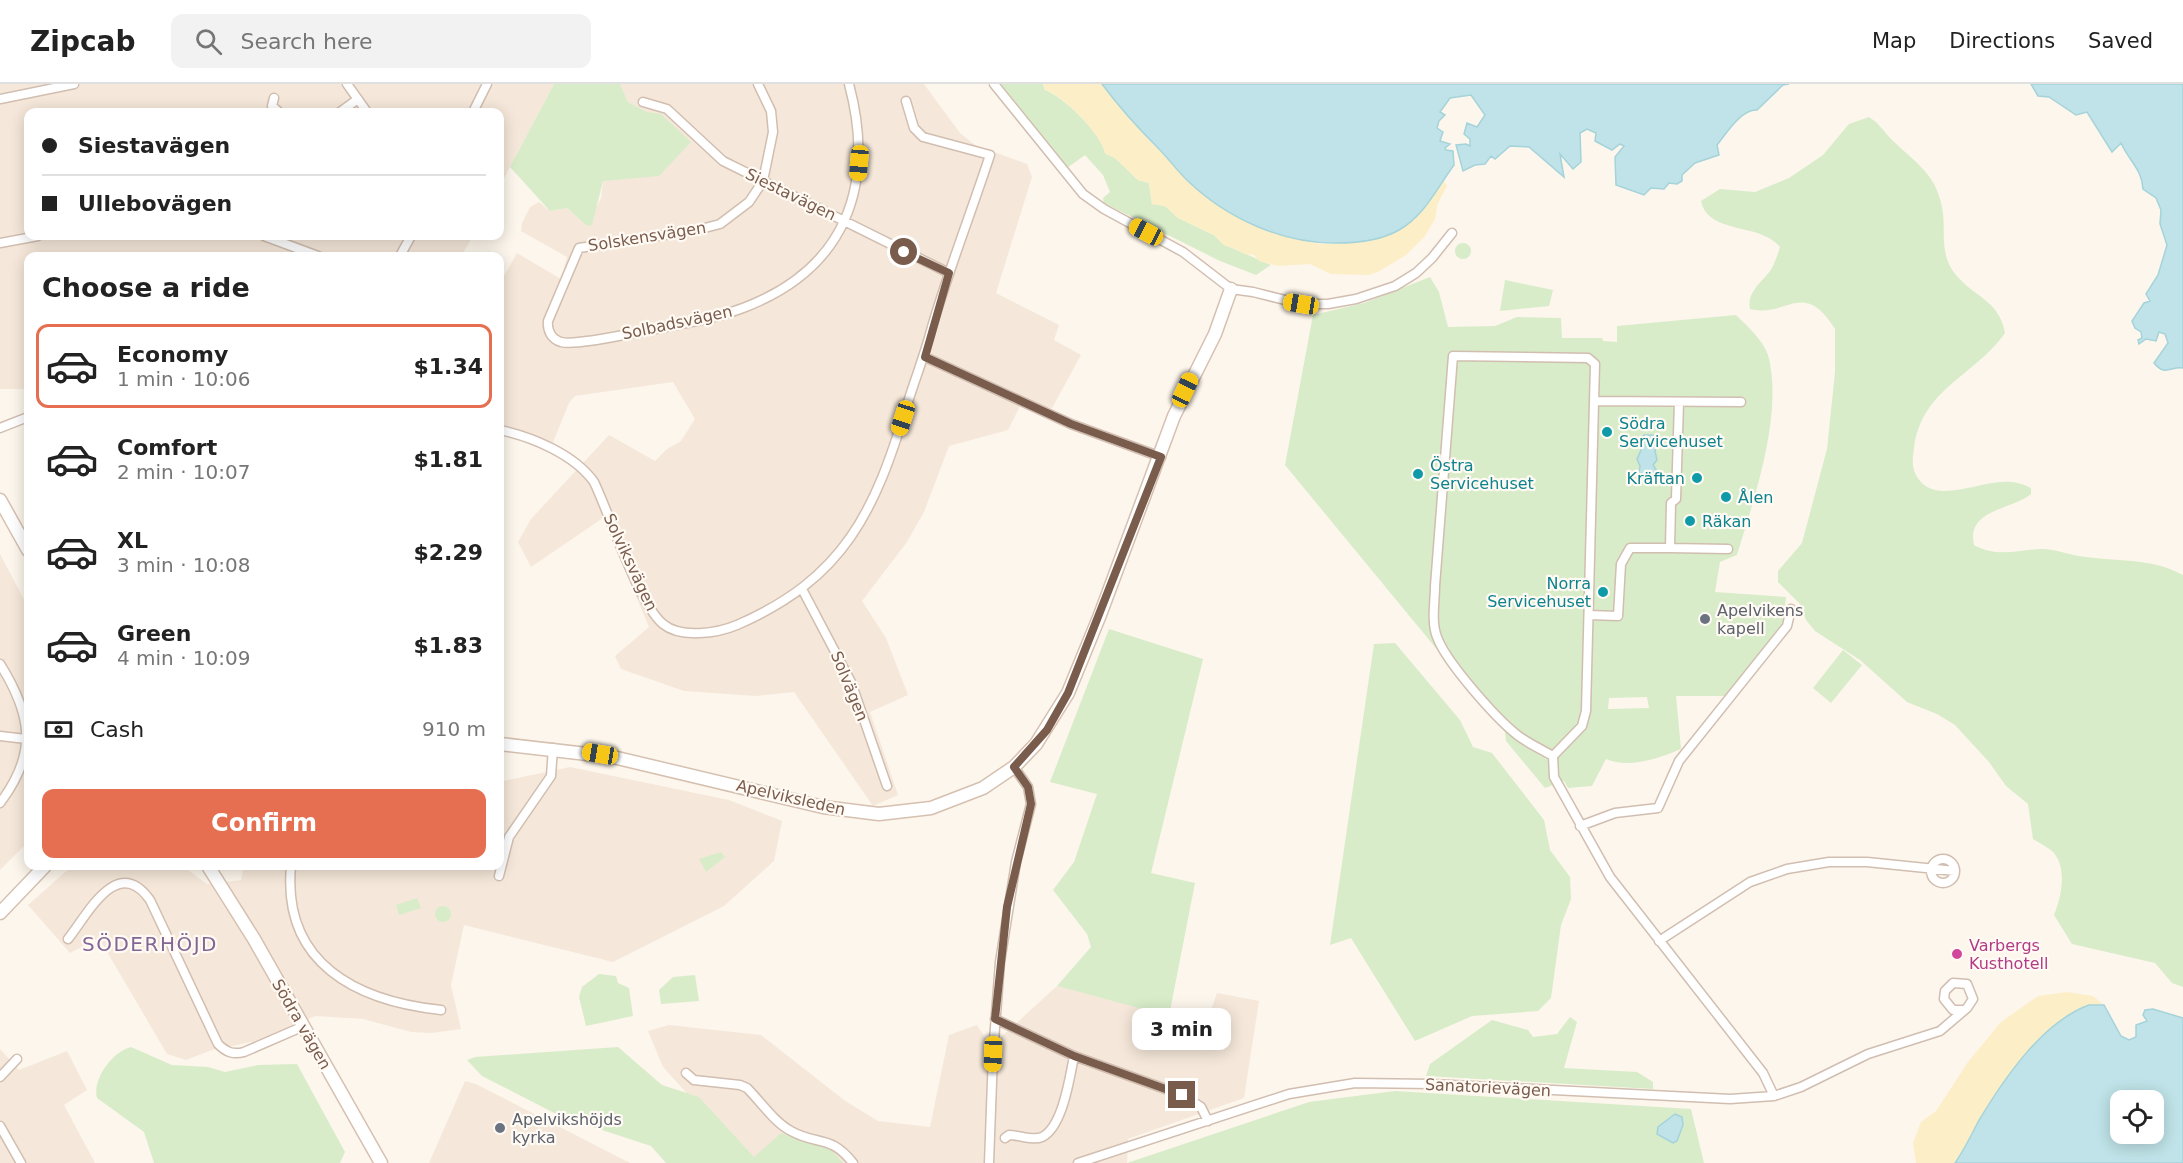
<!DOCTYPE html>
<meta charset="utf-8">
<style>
:root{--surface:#fff;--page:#f2f2f2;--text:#222;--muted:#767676;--line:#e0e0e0;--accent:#e76f51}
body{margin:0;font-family:"DejaVu Sans",sans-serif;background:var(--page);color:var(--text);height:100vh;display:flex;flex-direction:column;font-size:22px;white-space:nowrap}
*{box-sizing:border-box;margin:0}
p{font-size:20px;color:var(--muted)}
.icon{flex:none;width:33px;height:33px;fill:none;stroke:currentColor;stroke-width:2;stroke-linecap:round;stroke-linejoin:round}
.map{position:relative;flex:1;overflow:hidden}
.drawer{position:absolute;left:24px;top:168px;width:480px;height:618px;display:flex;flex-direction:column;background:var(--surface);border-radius:12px;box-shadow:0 3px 15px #0003}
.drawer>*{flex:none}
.hud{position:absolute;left:24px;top:24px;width:480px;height:132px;border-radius:12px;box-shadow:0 3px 15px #0003;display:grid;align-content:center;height:132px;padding:0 18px;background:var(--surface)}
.tools{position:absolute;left:2110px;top:1006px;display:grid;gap:12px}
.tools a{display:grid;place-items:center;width:54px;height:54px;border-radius:12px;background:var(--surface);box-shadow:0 3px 15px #0003;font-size:30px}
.end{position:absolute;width:27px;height:27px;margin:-14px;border:8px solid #7a5c4d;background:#fff;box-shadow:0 0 0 3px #fff}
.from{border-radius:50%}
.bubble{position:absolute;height:42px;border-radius:12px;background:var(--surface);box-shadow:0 3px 15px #0003;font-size:20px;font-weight:600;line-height:42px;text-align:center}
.car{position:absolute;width:18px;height:36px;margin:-18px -9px;border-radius:8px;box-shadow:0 0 4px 2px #0007;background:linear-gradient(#f5c518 24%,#345 0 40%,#f5c518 0 76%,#345 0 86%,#f5c518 0)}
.hud b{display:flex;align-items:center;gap:21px;height:57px;font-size:22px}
.hud b+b{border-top:2px solid var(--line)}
.hud i{width:15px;height:15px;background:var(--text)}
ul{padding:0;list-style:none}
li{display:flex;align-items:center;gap:18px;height:84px;margin:0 12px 9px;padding:0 6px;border:3px solid transparent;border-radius:12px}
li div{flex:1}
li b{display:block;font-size:22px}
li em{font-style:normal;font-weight:600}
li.active{border-color:var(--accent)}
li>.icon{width:54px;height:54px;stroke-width:1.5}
h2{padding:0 18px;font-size:27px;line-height:72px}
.pay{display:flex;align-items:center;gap:15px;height:66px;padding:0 18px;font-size:22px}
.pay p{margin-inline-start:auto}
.primary-button{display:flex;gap:12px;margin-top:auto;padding:12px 18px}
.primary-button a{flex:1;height:69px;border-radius:12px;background:var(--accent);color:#fff;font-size:24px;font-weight:600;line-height:69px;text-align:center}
header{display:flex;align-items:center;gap:36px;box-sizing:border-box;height:84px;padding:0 30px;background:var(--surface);border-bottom:2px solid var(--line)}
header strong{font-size:28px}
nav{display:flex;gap:33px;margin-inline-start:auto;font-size:21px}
.search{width:420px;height:54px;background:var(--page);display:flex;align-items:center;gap:15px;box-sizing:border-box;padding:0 21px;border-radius:12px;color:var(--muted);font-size:22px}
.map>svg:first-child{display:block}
.residential{fill:#f5e8da}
.green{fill:#d8ecc9;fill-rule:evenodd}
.sand{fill:#fcefc7}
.water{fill:#bfe3e8;stroke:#a5d3da;stroke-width:1.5;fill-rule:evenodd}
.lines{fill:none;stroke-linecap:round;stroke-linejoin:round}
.street-casing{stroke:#d1beb0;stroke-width:11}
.secondary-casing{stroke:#d6c0b0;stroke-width:15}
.street{stroke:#fff;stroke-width:8}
.secondary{stroke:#fff;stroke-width:12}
.route{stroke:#7a5c4d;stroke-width:8}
.culture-dot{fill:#0f9aa8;stroke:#fffaf3;stroke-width:2}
.worship-dot{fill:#6b7280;stroke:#fffaf3;stroke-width:2}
.hotel-dot{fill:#d1479c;stroke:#fffaf3;stroke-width:2}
.labels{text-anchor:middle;stroke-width:4.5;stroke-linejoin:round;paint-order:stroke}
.street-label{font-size:16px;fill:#7a5c4d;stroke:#fffaf3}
.culture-label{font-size:16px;fill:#0d838f;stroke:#fffaf3;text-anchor:start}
.worship-label{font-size:16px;fill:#5b616d;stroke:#fffaf3;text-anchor:start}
.hotel-label{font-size:16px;fill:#b23c85;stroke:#fffaf3;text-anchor:start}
.quarter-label{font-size:20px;letter-spacing:1.5px;fill:#846695;stroke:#fffaf3}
</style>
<header>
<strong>Zipcab</strong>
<div class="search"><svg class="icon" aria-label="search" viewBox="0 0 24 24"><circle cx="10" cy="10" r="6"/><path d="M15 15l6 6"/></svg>Search here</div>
<nav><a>Map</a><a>Directions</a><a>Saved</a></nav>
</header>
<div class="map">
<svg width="2183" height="1079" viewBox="0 0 2183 1079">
<rect width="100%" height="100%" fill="#fdf6ec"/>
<!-- residential -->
<path class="residential" d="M0,0H554L500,102V28H28V152H473L461,172H28V305H0Z
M620,0H924L960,49L975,61L1027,80L1032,93L996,209L1059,241L1054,256L1081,271L1052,324L1021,320L1008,346L949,362L924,428L907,458L862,517L886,554L908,611L870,628L898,711L873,722L794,608L756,612L684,607L621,585L615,572L649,543L603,434L531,483L518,458L531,435L609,351L655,377L667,365L681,357L695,335L673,298L575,312L569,319L552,361L528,349L500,342V199L517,169L561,195L567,173L521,147L522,139L530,123L539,118L550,127L567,124L587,142L601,114L603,97L608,95L646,28L628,18Z
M0,470L28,523V758L0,786Z
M570,683L729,716L782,737L774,777L724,822L613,878L464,841L451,901L461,945L431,949L411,948L363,935L315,932L261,956L212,966L186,976L167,970L99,854L70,869L28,821L72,782H183L207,800L241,796L244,782H500V701L503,697Z
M1057,902L1206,940L1217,909L1259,917L1244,1014L1128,1055L1127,1079H750L663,983L648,947L669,941L761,951L844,1016L878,1037L930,1043L949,951L977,941L986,955H999Z
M0,965L19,986L67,967L87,1006L64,1021L95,1079H0Z
M465,997L476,1000L630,1079H429Z"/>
<!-- green -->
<path class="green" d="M554,0H620L628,18L647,28L661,30L691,58L659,92L603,97L592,141L587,142L567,124L550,127L510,83Z
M1001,0H1043L1045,6C1063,12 1102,50 1105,69L1115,74L1138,96L1149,99L1152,120L1165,122L1178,134L1214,151L1223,160L1271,181L1256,191L1220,177L1104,119L1103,114L1110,108L1103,91L1085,71L1067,84Z
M1869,33C1879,39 1884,48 1892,56C1917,80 1938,91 1943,129C1945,149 1941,166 1951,184C1968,212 1999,213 2005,249C1974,293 1922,304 1914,364C1913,373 1911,382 1916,391C1921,401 1930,406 1942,407C1973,408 2001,388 2031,404V410C2012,426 1966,425 1974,461C1997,474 2018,466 2042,465C2054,465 2067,470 2079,472C2115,478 2150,473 2183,491V903L2172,899L2155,879L2072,860L2054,831C2061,814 2068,784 2053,768C2048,763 2039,759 2033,755L2028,720L2006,702L1989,678L1955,641L1937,630L1907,618L1860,576L1815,547L1806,536L1800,520L1778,498V487L1802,459L1827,365L1835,288V245C1803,194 1788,234 1750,225C1746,206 1766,196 1773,182C1776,176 1778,169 1780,163C1760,138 1708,151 1701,117L1720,105L1755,108L1789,94L1823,71L1849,40Z
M1455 167a8 8 0 1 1 16 0a8 8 0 1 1-16 0Z
M1430,193L1439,208L1448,243L1495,242L1517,233L1561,234L1562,254H1602L1603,257L1617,258V242L1736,231C1747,242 1763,256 1768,271C1784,329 1754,415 1737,471L1720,478L1715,508L1786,513L1783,541L1725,612H1676L1681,665C1660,674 1628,685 1606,675L1592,702L1568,704L1564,697L1545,704L1506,657L1505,648L1285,381L1313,231L1364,219ZM1647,613L1649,624L1608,625L1609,614Z
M1505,196L1553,206L1549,222L1500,227Z
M1109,545L1203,575L1151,789L1195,799L1169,932L1057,902L1091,863L1087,850L1053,806L1074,778L1097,710L1050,698Z
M1395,559L1460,636L1473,663L1492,669L1544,736L1550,766L1570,793L1571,815L1561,841L1551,914L1538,927L1472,932L1415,957L1351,854L1330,861L1374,560Z
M1843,566L1862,581L1831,619L1813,604Z
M721,768L725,773L706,788L699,775Z
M417,814L421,824L399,831L396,821Z
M435 830a8 8 0 1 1 16 0a8 8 0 1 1-16 0Z
M599,890L616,892L618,899L629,904L633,932L586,942L579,913L582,903Z
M695,891L699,917L661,920L659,906L673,893Z
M1570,933L1577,938L1564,984L1637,988L1653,998V1005L1426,992L1430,980L1492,936L1528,946L1533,953L1557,950Z
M131,963L172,981L208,983L225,988L258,981L297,980L345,1068L340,1079H154L144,1048L97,1014C92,995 113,967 131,963Z
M618,963L662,1001L699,1013L754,1073L781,1049L831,1066L843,1079H666L651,1062L562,1033L482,992L467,976L475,973Z
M1395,1007L1691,1025L1704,1079H1127L1309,1018Z"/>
<!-- sand -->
<path class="sand" d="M1043,0H1102L1144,51L1204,110L1231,129L1290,154L1320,160L1367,158L1425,124L1444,97L1447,102L1438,119L1435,135L1425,152L1406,171L1378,188L1369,191L1331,190L1310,180L1278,182L1259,177L1254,171L1244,170L1234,164L1225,162L1214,151L1178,134L1165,122L1152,120L1149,99L1138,96L1115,74L1106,70C1100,50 1066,13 1045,6Z
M2067,908L2093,912L2104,921L2098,920L2040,953L2007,995L1955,1079H1916L1913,1059L1921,1038L1936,1027L1968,978L2001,938L2038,912Z"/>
<!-- water -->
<path class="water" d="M1102,0H1789L1783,1L1757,26C1741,25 1726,50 1717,61L1719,71L1695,79L1682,91V97L1677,100L1669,99L1664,105L1651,104L1644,111L1616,101L1615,73L1624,62L1620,60L1612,66L1595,57L1596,49L1587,45L1580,49L1581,78L1573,85L1560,70L1564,93L1529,63L1510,62L1495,75L1491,72L1485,80L1475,81L1463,87L1456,61L1466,60L1470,62V55L1464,50L1467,39L1477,43L1485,31L1471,11L1450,14L1440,28L1445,31L1439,37L1437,44L1443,48L1440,57L1450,60L1445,64L1446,66L1453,67L1454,81C1437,104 1425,131 1399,146C1380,157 1358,159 1337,159C1284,160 1228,135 1189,98C1178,88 1169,75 1159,65C1138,44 1119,23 1102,0Z
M2031,0H2183V284C2171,282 2165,293 2154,279L2168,259L2165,250L2159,248L2156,257L2146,255L2139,260L2138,256L2142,254L2141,248L2135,244L2132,237L2144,219L2150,217L2146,210L2158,191L2167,161L2160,140L2161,126L2156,114L2143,105C2142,85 2129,77 2121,59L2112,68L2087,28L2076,31L2049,13L2038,12Z
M1644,351H1653L1659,357L1655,367L1657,376L1653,381L1657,387L1655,391L1639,389L1640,382L1637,375L1641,366L1638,358Z
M2089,921H2104L2121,952L2129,956L2136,953V941L2147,937L2143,931L2145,926L2153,925L2183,934V1079H1955C1964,1066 1971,1052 1978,1038C2003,996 2042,938 2089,921ZM2121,1017H2154V1050H2121Z
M1675,1030L1682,1033L1683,1041L1677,1057L1673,1059L1657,1050L1658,1043Z"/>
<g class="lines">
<defs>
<path id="street" d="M347,0L367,28
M758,0L771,27L773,48L763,97L749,118L720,140L697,146L579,164L548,237C547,246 551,255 561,258C578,262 630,249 650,246C681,240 714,235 743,224C846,185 876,102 849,0
M994,0L1083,110L1104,125L1183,168L1231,205L1253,208L1301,220H1328L1356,215L1395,202L1416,189L1432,174L1452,149
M274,14L272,22L279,28
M0,15L74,0
M643,18L667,25L723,77L949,189
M340,28L358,15
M473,28L487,0
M264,152L318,172
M0,159L38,152
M400,172L411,152
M925,273L1071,340L1161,373
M1596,317L1741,318
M0,344L28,333
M500,346C532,353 574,370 594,398C610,431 638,519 663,540C681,555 718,549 737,541C845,494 875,427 907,321C915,295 925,270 932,243C949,185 971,129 990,71L923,53L914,44L906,17
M1670,464L1728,465
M802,505L851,598L887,702
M1589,531L1618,532L1621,480L1630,464H1670L1671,419L1676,415L1679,318
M0,580C32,631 38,669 0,719
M0,652L26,655
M1580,742L1615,729L1658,724L1679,677L1787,542L1791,525
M1931 787a12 12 0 1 1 24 0a12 12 0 1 1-24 0Z
M291,782C282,879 356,917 441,926
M499,792L509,753L551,692L553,664
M68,855C88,830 117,770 150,816L218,960C226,968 233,971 244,968L304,942
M1659,857L1750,798L1787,785L1829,778H1867L1955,787
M995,935L1074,972L1182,1011L1201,1023L1208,1037
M686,989L694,996L740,1001L747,1004C761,1018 774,1038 791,1047C818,1062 830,1050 853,1079
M0,993L17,975
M1774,1012L1801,1003L1868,970L1940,947L1967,924L1973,915L1967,900L1953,899L1945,907L1944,915L1953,926H1962
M0,1042L21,1079
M1005,1054L1009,1051C1019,1051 1033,1057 1042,1053C1063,1043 1070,992 1074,972
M989,1079L993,970L1000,878L1016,778L1031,720L1028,703L1014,683
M1078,1079L1289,1010L1355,999L1433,1000L1730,1015L1774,1012L1763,989L1610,793L1554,693L1553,672L1582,642L1586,627L1595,280L1588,274L1453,272L1435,502C1435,518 1431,538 1437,553C1446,578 1495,633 1516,650C1527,659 1541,665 1553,672"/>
<path id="secondary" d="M0,416L28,466
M500,660L613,673L823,723L879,730L931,724L983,704L1014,683L1036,660L1068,609L1100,531L1174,332L1215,250L1231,205
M208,782L254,855L381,1079
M0,829L45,782"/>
</defs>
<!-- street casing -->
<use href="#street" class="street-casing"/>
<!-- secondary casing -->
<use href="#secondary" class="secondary-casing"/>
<!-- street -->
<use href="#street" class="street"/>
<!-- secondary -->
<use href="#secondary" class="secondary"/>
</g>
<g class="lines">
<!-- route -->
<path class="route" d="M904,168L949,189L925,273L1071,340L1161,373L1068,609L1047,646L1014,683L1028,703L1031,720L1007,823L995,935L1074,972L1182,1011"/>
</g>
<!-- markers -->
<g class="culture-dot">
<circle cx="1607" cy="348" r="6"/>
<circle cx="1418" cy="390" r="6"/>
<circle cx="1697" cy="394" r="6"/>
<circle cx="1726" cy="413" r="6"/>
<circle cx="1690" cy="437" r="6"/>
<circle cx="1603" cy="508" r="6"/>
</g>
<g class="worship-dot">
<circle cx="1705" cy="535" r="6"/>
<circle cx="500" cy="1044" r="6"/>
</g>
<circle class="hotel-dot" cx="1957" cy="870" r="6"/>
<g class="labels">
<!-- street labels -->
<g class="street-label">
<text transform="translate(791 110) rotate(26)" y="6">Siestavägen</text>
<text transform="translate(647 152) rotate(-9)" y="6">Solskensvägen</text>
<text transform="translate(677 238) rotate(-12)" y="6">Solbadsvägen</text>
<text transform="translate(631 478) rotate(65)" y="6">Solviksvägen</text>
<text transform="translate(850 602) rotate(68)" y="6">Solvägen</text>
<text transform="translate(791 713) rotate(13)" y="6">Apelviksleden</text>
<text transform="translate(302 940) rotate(60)" y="6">Södra vägen</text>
<text transform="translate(1488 1003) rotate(3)" y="6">Sanatorievägen</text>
</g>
<!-- culture labels -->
<g class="culture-label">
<text x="1619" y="345">Södra<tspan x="1619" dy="18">Servicehuset</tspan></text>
<text x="1430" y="387">Östra<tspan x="1430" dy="18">Servicehuset</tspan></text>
<text x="1685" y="400" text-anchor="end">Kräftan</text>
<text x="1738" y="419">Ålen</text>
<text x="1702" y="443">Räkan</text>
<text x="1591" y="505" text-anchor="end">Norra<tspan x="1591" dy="18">Servicehuset</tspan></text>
</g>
<!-- worship labels -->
<g class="worship-label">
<text x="1717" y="532">Apelvikens<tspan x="1717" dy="18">kapell</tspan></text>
<text x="512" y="1041">Apelvikshöjds<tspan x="512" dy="18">kyrka</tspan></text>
</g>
<!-- hotel labels -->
<g class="hotel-label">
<text x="1969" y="867">Varbergs<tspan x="1969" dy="18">Kusthotell</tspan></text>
</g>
<!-- quarter labels -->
<g class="quarter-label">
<text x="150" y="867">SÖDERHÖJD</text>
</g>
</g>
</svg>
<div class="tools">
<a><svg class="icon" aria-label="locate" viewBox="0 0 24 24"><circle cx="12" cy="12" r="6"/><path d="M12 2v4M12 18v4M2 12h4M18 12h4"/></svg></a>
</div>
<i class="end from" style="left:904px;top:168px"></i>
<i class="end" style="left:1182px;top:1011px"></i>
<div class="bubble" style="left:1132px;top:924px;width:99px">3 min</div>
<i class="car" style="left:859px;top:79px;rotate:185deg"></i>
<i class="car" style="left:1146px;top:148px;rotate:298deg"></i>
<i class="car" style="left:1301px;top:220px;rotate:279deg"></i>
<i class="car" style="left:1185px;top:306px;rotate:25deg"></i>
<i class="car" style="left:903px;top:334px;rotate:198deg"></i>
<i class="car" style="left:600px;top:670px;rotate:280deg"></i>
<i class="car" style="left:993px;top:970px;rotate:182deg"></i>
<div class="hud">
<b><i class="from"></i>Siestavägen</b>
<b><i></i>Ullebovägen</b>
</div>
<section class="drawer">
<h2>Choose a ride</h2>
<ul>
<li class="active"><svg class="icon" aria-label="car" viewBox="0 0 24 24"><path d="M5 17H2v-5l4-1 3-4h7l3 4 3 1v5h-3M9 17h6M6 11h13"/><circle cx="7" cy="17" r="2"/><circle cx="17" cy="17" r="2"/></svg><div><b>Economy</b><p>1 min · 10:06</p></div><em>$1.34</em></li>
<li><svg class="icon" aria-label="car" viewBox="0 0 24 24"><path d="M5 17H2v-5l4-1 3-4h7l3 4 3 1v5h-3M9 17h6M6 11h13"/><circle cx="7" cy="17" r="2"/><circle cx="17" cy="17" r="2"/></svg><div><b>Comfort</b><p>2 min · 10:07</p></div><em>$1.81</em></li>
<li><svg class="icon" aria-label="car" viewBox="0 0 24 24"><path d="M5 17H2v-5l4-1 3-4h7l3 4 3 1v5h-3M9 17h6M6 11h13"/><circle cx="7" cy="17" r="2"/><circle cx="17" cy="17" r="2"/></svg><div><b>XL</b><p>3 min · 10:08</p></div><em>$2.29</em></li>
<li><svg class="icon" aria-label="car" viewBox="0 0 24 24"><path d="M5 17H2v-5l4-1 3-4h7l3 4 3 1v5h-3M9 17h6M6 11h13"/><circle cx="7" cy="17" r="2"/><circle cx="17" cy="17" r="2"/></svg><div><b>Green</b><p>4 min · 10:09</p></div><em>$1.83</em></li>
</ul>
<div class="pay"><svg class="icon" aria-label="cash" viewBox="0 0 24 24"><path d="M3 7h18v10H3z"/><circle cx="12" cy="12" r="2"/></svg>Cash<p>910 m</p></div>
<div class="primary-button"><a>Confirm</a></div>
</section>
</div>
